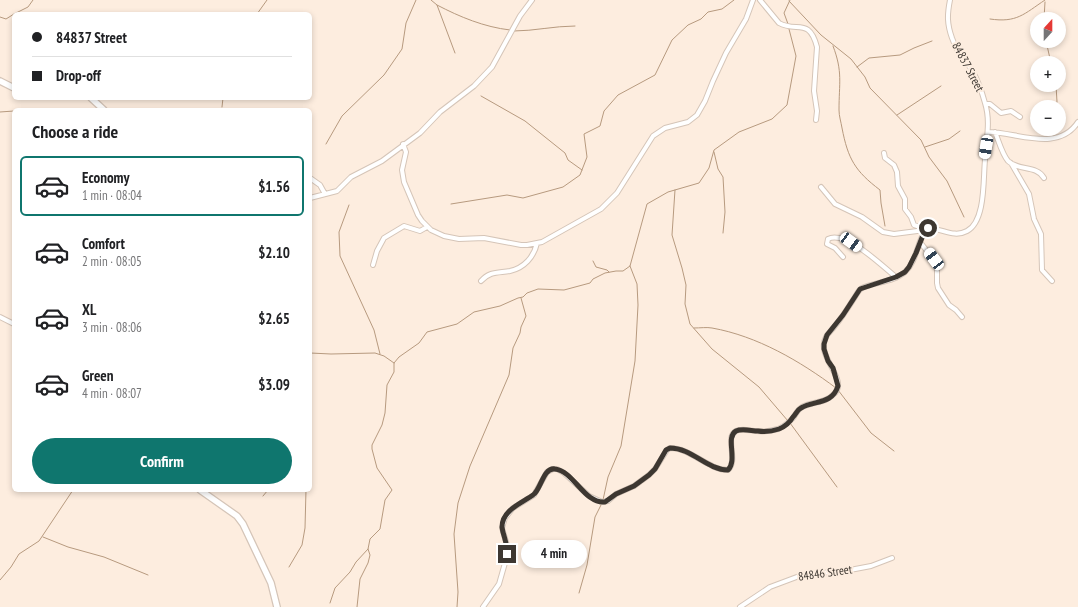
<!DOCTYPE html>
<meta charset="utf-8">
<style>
:root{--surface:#fff;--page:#f2f2f2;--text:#202124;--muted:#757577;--line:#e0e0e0;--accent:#0f766e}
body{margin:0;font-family:"PT Sans Narrow",sans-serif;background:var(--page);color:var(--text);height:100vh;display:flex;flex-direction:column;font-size:15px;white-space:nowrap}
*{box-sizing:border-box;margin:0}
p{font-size:13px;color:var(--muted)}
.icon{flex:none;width:22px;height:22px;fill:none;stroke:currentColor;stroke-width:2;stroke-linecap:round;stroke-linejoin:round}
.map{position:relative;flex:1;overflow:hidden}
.drawer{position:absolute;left:12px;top:108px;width:300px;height:384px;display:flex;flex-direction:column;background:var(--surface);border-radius:6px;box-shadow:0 2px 6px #0003}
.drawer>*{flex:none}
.banner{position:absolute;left:12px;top:12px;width:300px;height:88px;border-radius:6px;box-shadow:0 2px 6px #0003;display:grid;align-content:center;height:88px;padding:0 20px;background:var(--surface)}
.needle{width:26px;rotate:21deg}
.fabs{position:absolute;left:1030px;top:12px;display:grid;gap:8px}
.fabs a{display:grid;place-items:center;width:36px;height:36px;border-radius:50%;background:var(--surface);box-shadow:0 2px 6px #0003;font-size:20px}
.end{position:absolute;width:18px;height:18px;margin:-9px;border:5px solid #3d3731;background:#fff;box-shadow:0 0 0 2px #fff}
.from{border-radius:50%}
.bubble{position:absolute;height:28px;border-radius:14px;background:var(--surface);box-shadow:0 2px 6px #0003;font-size:13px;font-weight:700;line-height:28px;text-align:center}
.car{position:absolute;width:12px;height:24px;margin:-12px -6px;border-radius:5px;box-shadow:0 0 3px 1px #0007;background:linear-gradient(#fff 24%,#345 0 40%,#fff 0 76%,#345 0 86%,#fff 0)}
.banner b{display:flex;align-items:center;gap:14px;height:38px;font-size:15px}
.banner b+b{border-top:1px solid var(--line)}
.banner i{width:10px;height:10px;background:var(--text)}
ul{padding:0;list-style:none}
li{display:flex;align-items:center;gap:12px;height:60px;margin:0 8px 6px;padding:0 12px;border:2px solid transparent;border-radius:6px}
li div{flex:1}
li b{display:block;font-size:15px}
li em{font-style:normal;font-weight:700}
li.current{border-color:var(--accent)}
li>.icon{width:36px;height:36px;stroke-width:1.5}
h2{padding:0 20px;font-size:18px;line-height:48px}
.primary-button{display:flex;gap:8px;margin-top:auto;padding:8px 20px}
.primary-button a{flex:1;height:46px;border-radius:24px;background:var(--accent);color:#fff;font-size:16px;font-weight:700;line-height:46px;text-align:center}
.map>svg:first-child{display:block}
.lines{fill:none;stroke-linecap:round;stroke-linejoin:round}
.stream{stroke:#b79a7f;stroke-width:1}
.street-casing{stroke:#d5c5b8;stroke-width:6}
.secondary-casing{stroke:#d5c5b8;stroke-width:8}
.street{stroke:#fff;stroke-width:4}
.secondary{stroke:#fff;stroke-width:5.5}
.route{stroke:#3d3731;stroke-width:5}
.labels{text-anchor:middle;stroke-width:4;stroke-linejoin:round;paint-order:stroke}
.street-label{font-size:12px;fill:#3d3731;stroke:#fdeddf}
</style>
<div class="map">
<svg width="1078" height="607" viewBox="0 0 1078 607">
<rect width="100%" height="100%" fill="#fdeddf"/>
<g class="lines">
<!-- stream -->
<path class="stream" d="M431,0L437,5L455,53
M789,1L821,35L851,59L865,77L870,88L921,140L929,157L947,181L964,217
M437,5C460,17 484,27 510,30
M14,14L28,7L33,0
M257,14L267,0
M0,17L6,19L14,14
M990,19C1017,23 1024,14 1045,0
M1044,19L1045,2
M788,24L784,13L790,0
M514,31C534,31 554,26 575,26
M1046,41L1051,63
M833,46C843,72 839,83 839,110C839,116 841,122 842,128C848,159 855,171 880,190L881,203L885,226
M857,67L869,58L900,55L914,48L932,41
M481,96L525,121L565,153L568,160L582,170
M222,107L223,98
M1055,107L1057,102L1056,85
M0,112L14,111
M897,115L941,86
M326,144L342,116L384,75L402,49L406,23L416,0
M925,147L949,139L960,131
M714,152L718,169L723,177L725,212L723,233
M675,190L672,235L682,268L686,285L685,304L690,324L712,349L759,387L788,421
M451,204L507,195L523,198L563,187L580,175L587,157L584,134L600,126L604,111L618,95L655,75L672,40L688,25L701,19L708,12L722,9L734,0
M349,205L339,232L340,256L374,330L380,354
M593,261L596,267L607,270L609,272
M694,328C700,328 707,327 712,328C757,336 800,361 836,388
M310,353L331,354L375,353L384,356L394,363
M838,390L871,433L894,451
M790,423L837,487
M263,496L268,490
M603,500L608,477L621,446L635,361L638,305L637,284L630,266
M43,537L68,547L104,557L148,575
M289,567L302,545L305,528L306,490
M0,580L11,567L19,554L39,541L73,490
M579,593L587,565L595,517L601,505
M330,603L335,588L350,572L356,562L368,549
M357,607L360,579L368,563L370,555L368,549L370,539L380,529L385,500L392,490L377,468L372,449V445L382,425L385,413L387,385L394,372V363L399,357L419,343L427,332L457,324L474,312L500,306L518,298L523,297L527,293L538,289L564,290L590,283L593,279L605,273L616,271H623L630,266L647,204L668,192L699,183L709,168L714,150L739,132L772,119L787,105L796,56L789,29
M457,607L458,592L454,534L458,503L470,466L509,375L513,348L520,333L521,327L526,316L521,298"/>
<defs>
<path id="street" d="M760,0L779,23C797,33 809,17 817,47L814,91L817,111L816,120
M986,104H990L1001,113L1011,111L1020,117
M988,132C1016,132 1058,153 1078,122
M995,132C998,139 1002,154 1008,161C1018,171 1037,165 1044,178
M403,144L406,152L402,170L404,182L418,215L422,221L431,230L444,236L459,239L484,238L521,245H527L542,242L601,209L617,193L653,136L665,128L688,122L697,115L705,101L713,81L726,53L746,19L753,0
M884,153L885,158L894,165L897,172L898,186L905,199V209L911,217L914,225L920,227L923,230
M1011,163L1029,194L1034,219L1041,234L1042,270L1052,281
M310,178L320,185L325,194
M821,187L835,204L862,217L883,232L894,234L925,230
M310,198L337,191L351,177L382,161L420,133L440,112L474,86L492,67L520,16L532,0
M920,242L937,264V283L938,288L949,305L956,310L962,317
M843,257L835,248L827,244L828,239C846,230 882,266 896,277
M373,265L377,251L384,238L404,226L420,231L427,227
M481,281C490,271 498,273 510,271C524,268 534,257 537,243
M0,317L14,324
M483,607L499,584L505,563L507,545L502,528L505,518L513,508L534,495L547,472L553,469H557L564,473L589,496L602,502L608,501L616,494L634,486L649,475L655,469L667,450L670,448C691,448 708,470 728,470C739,460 724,437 736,431C741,428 751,431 757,431C764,432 771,431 778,429C783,427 789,422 793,418C796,414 797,410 802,407C814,401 825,404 835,393C848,378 815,356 826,337C828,333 832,330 834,327C841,319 847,309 853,300C856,296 858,290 862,288C875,282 894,282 905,272C917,261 917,242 926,229C940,226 952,239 967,231C986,221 983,178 985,160C986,140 991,122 985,103C982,92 978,81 973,72C969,64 962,59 958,52C956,48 954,43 952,38C947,24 947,15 950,0
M740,607L770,587L802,575L850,570L871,566L892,558"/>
<path id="secondary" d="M0,81L14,88
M91,98L104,110
M200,490L237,516L243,524L271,583L277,607"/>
</defs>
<!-- street casing -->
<use href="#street" class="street-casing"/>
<!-- secondary casing -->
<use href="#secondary" class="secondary-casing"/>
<!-- street -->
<use href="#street" class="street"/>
<!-- secondary -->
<use href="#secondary" class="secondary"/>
</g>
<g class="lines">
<!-- route -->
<path class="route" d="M507,554C508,542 503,537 502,527C502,510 522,503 533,495C541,490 543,467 555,469C574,471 584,504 605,502L616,494L634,486L649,475L655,469L666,450L670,448C692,448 707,470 728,470C738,460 725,437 736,431C742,428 752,431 758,431C764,432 773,431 779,429C784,427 790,422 793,417C796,414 797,410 801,408C814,400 832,405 838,386L833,368L828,361L824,349V344L827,335L843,315L860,289L896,277L905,272L909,267L916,253L925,230L928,228"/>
</g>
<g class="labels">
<!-- street labels -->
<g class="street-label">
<text transform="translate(968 67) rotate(62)" y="4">84837 Street</text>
<text transform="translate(825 573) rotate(-8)" y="4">84846 Street</text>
</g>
</g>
</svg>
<div class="fabs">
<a><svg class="needle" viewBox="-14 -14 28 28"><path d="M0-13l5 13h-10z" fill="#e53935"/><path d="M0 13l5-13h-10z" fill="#757577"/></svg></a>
<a>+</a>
<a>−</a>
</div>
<i class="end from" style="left:928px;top:228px"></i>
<i class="end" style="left:507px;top:554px"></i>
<div class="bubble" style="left:521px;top:540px;width:66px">4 min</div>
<i class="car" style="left:986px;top:147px;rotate:189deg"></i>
<i class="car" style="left:851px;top:242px;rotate:126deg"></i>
<i class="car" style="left:934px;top:259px;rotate:323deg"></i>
<div class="banner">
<b><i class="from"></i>84837 Street</b>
<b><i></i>Drop-off</b>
</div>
<section class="drawer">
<h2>Choose a ride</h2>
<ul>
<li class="current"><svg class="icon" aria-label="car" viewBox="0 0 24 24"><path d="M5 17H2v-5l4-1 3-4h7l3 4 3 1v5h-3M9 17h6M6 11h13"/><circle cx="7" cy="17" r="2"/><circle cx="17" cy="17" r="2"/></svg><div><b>Economy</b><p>1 min · 08:04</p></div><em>$1.56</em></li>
<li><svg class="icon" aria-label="car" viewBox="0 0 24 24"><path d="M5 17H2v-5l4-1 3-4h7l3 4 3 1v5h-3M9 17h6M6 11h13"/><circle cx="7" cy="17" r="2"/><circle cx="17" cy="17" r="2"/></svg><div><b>Comfort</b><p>2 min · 08:05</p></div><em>$2.10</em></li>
<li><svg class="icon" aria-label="car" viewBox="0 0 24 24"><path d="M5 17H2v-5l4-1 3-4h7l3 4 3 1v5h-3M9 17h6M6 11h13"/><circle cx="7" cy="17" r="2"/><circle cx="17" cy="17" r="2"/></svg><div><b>XL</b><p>3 min · 08:06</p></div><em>$2.65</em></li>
<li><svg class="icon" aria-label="car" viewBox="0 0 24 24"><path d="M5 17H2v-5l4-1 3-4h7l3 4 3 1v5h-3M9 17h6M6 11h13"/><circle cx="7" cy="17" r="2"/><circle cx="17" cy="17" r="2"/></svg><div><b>Green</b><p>4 min · 08:07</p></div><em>$3.09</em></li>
</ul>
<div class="primary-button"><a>Confirm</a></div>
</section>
</div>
